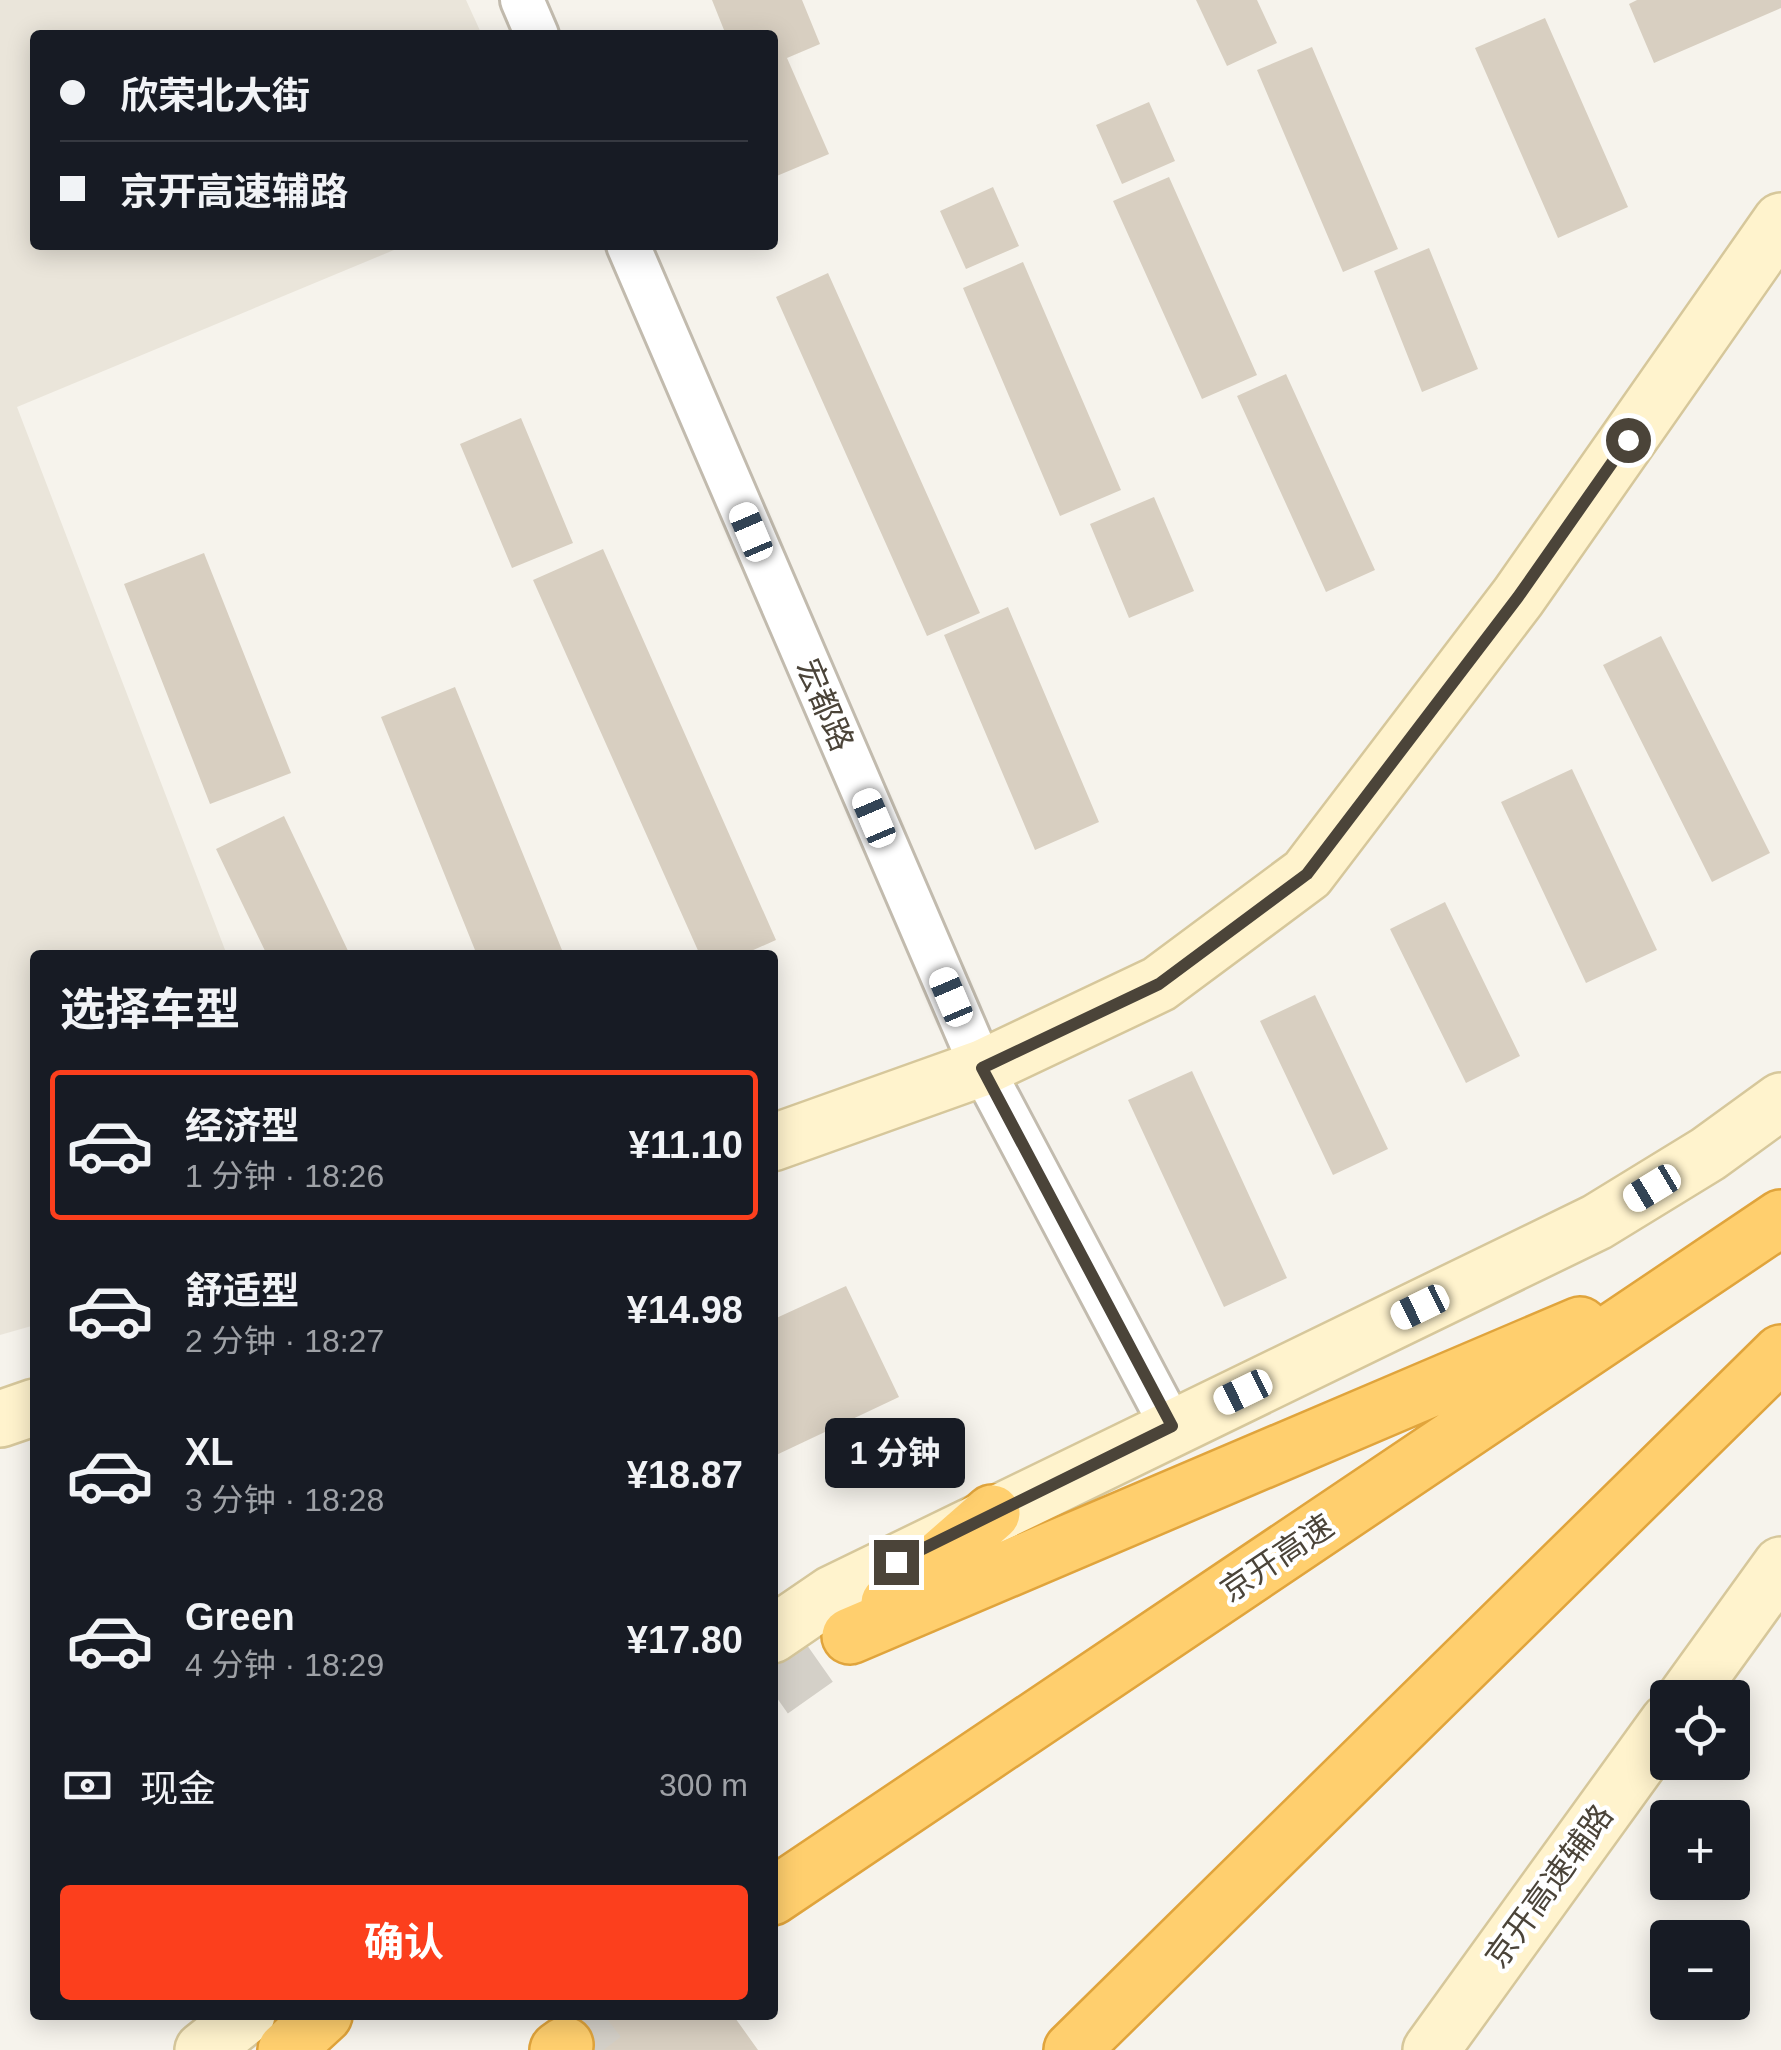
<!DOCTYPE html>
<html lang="zh">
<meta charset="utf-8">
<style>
:root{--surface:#171b24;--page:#20242c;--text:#f1f3f6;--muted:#9ea1a6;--line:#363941;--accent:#fc3f1d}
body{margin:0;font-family:Helvetica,"Noto Sans SC",sans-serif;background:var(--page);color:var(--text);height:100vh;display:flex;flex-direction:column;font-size:38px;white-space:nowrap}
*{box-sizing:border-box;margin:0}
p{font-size:32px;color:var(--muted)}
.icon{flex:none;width:55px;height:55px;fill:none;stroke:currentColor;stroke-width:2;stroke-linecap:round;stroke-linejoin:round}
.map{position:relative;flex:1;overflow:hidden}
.details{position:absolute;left:30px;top:950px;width:748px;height:1070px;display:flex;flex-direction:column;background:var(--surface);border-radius:10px;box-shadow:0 5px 25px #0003}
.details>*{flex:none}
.guide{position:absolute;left:30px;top:30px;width:748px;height:220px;border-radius:10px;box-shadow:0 5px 25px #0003;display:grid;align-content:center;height:220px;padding:0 30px;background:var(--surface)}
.tools{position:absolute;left:1650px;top:1680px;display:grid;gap:20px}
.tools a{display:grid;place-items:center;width:100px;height:100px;border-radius:10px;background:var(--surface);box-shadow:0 5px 25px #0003;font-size:50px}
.end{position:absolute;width:45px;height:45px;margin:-22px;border:12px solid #4b4439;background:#fff;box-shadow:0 0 0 5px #fff}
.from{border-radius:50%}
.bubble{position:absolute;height:70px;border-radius:10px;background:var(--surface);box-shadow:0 5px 25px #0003;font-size:32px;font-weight:700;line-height:70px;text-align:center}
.car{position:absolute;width:30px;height:60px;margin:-30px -15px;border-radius:12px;box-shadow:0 0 8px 2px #0007;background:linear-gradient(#fff 24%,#345 0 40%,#fff 0 76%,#345 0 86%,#fff 0)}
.guide b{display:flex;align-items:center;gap:35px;height:95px;font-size:38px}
.guide b+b{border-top:2px solid var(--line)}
.guide i{width:25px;height:25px;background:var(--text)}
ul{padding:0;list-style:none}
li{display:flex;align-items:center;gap:30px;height:150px;margin:0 20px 15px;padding:0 10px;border:5px solid transparent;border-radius:10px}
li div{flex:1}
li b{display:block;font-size:38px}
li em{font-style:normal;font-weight:700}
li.selected{border-color:var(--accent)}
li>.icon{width:90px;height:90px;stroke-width:1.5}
h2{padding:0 30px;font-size:45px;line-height:120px}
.pay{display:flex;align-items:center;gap:25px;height:110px;padding:0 30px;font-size:38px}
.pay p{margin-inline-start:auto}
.cta{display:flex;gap:20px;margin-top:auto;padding:20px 30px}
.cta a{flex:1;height:115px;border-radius:10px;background:var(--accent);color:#fff;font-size:40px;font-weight:700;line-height:115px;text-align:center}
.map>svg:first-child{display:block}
.residential{fill:#eae5da}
.building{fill:#d8cfc1}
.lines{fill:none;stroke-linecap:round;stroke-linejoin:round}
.highway-tunnel{stroke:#d4d0c8;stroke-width:55;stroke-dasharray:55 28;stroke-linecap:butt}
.street-casing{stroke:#c2bbae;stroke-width:48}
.secondary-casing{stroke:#d6c79b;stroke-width:60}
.highway-casing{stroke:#e0a43c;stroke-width:60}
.street{stroke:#fff;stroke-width:42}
.secondary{stroke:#fff3cd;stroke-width:55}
.highway{stroke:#ffcf6e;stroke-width:55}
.route{stroke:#4b4439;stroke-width:12}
.labels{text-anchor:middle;stroke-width:9;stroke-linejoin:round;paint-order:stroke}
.street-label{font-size:32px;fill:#4b4439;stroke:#fff}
</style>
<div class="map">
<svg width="1781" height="2050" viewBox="0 0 1781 2050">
<rect width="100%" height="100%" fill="#f6f3ec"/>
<!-- residential -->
<path class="residential" d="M0,0H466L482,35H35V245H406L17,407L227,955H35V1325L0,1335Z"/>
<!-- building -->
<path class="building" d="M712,0H802L820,44L787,58L829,154L772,178V35H726Z
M1196,0H1257L1277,43L1227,66Z
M1637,0H1781V8L1654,63L1629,4Z
M1545,18L1628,207L1558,238L1475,48Z
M1312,47L1398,249L1343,272L1257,70Z
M1149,102L1175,161L1122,184L1096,125Z
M1169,177L1257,375L1202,399L1113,201Z
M993,187L1019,246L966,269L940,211Z
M1429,248L1478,369L1422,392L1374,271Z
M1023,262L1121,490L1060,516L963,288Z
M828,273L980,613L927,636L776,297Z
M1286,374L1375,570L1326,592L1237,396Z
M521,418L573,543L512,568L460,444Z
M1154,497L1194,591L1129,618L1090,524Z
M603,549L776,940L742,955H700L533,580Z
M204,553L291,773L210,804L124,584Z
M1008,607L1099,822L1035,850L944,635Z
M1661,636L1770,853L1712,882L1603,665Z
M455,687L564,955H477L381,717Z
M1572,769L1657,950L1586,983L1501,802Z
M284,816L350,955H267L216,849Z
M1445,902L1520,1056L1466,1083L1390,929Z
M1315,995L1388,1149L1333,1175L1260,1021Z
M1192,1071L1287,1278L1224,1307L1128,1100Z
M846,1286L899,1397L772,1457V1320Z
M567,2015H733L758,2050H592Z"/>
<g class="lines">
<!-- highway-tunnel -->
<path class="highway-tunnel" d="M772,1691L850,1636
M565,2045L604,2015"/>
<defs>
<path id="street" d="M522,0L537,35
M628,245L982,1068L1172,1427"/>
<path id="secondary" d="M772,1143L982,1068L1159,984L1307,874L1518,597L1781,221
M0,1419L35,1407
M772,1635L832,1594L1597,1222L1708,1154L1781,1101
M1685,1698L1781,1565
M203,2050L247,2015
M1431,2050L1668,1722"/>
<path id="highway" d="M889,1603L992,1513
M850,1636L1580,1325
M772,1897L1781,1218
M286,2050L324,2015
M558,2050L565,2045
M1072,2050L1781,1353"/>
</defs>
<!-- street casing -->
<use href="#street" class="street-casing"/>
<!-- secondary casing -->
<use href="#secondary" class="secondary-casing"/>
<!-- highway casing -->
<use href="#highway" class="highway-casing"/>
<!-- street -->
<use href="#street" class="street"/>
<!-- secondary -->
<use href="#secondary" class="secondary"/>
<!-- highway -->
<use href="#highway" class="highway"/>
</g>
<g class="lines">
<!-- route -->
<path class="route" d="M896,1562L1172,1426L982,1068L1159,984L1307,874L1518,597L1628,440"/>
</g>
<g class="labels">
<!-- street labels -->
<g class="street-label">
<text transform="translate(825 705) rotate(67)" y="11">宏都路</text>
<text transform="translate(1277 1558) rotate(-34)" y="11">京开高速</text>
<text transform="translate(1549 1886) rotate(-54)" y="11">京开高速辅路</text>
</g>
</g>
</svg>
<div class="tools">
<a><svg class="icon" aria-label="locate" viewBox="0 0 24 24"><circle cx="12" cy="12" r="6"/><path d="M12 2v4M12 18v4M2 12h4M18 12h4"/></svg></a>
<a>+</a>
<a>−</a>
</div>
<i class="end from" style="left:1628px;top:440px"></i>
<i class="end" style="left:896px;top:1562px"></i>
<div class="bubble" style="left:825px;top:1418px;width:140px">1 分钟</div>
<i class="car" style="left:751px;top:532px;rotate:337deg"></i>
<i class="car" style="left:874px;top:818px;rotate:337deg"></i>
<i class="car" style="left:951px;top:997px;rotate:337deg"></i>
<i class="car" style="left:1652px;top:1188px;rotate:239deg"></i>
<i class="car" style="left:1420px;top:1307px;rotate:244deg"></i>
<i class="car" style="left:1243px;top:1392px;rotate:244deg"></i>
<div class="guide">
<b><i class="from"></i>欣荣北大街</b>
<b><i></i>京开高速辅路</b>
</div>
<section class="details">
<h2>选择车型</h2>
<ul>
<li class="selected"><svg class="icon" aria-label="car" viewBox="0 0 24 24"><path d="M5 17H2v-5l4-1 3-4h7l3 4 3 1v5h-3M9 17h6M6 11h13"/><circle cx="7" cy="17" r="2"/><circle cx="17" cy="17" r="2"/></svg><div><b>经济型</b><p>1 分钟 · 18:26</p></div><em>¥11.10</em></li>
<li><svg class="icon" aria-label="car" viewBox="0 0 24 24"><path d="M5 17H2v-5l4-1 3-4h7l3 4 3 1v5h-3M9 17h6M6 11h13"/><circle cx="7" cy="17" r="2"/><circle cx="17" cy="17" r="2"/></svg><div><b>舒适型</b><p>2 分钟 · 18:27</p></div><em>¥14.98</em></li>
<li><svg class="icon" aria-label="car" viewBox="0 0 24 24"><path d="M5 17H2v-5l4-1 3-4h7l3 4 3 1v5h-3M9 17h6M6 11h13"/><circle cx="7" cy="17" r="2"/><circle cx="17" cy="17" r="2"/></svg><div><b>XL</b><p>3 分钟 · 18:28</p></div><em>¥18.87</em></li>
<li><svg class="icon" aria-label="car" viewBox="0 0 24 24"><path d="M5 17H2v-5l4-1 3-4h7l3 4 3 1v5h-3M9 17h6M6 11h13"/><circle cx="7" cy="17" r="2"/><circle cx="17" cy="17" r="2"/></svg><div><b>Green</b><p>4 分钟 · 18:29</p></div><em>¥17.80</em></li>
</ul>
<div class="pay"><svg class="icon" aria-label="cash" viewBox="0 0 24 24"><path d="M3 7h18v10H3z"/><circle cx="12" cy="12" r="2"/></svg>现金<p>300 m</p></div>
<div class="cta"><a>确认</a></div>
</section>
</div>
